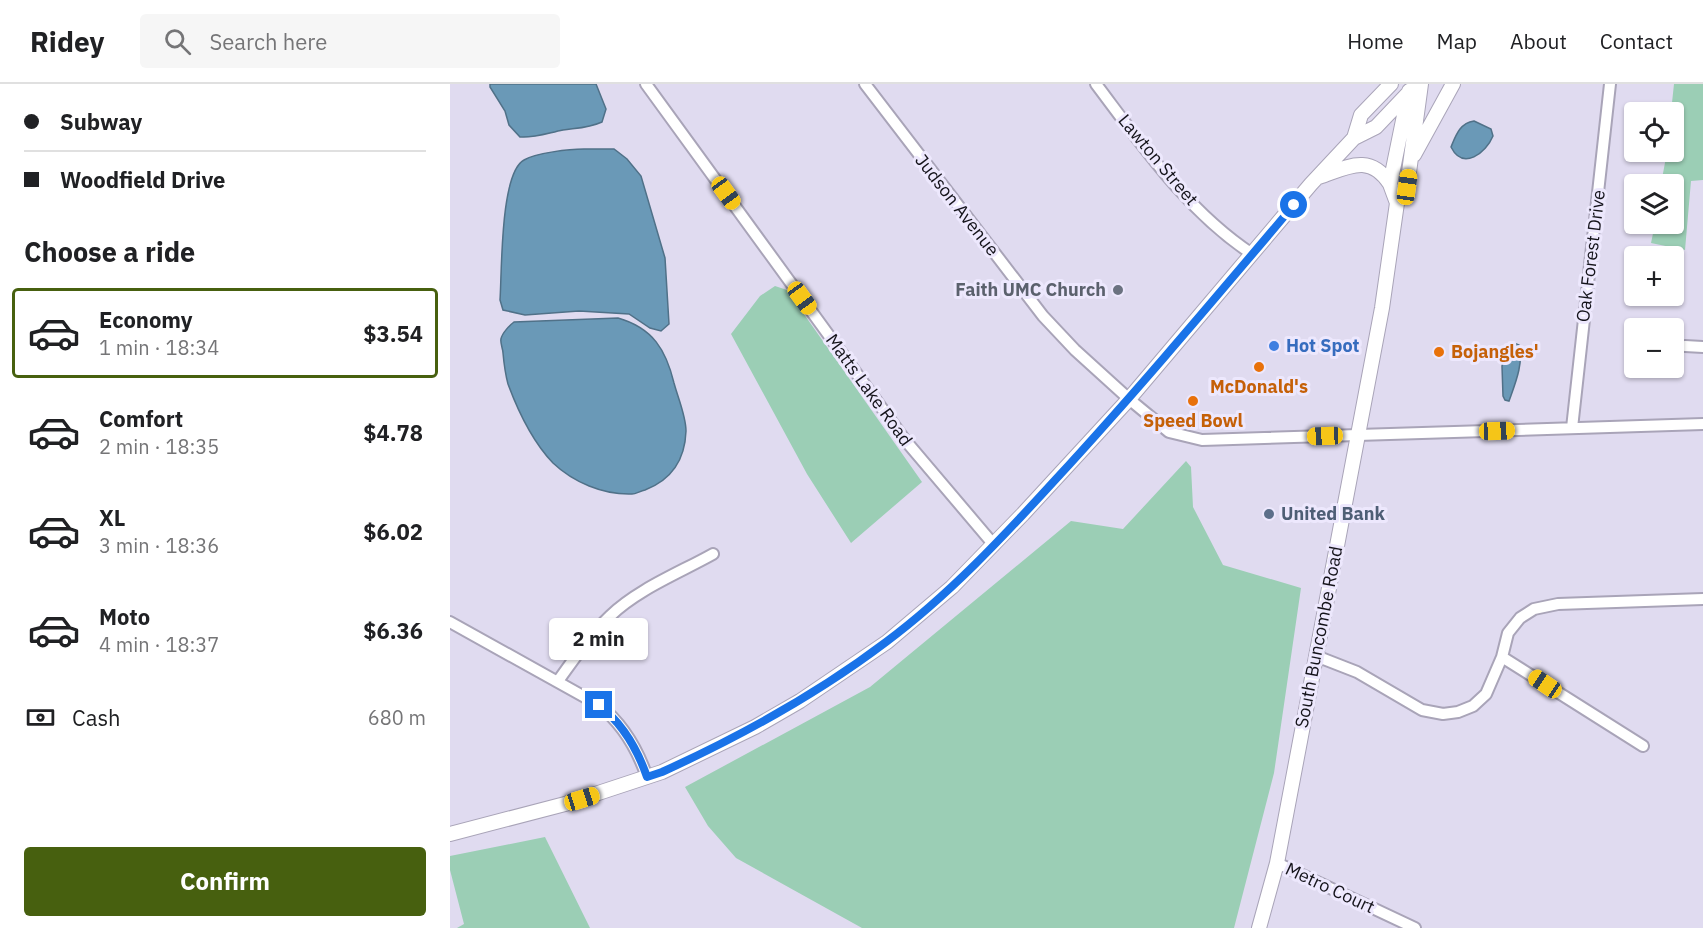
<!DOCTYPE html>
<meta charset="utf-8">
<style>
:root{--surface:#fff;--page:#f6f6f6;--text:#202124;--muted:#757577;--line:#e0e0e0;--accent:#47600f}
body{margin:0;font-family:"IBM Plex Sans",sans-serif;background:var(--page);color:var(--text);height:100vh;display:flex;flex-direction:column;font-size:22px;white-space:nowrap}
*{box-sizing:border-box;margin:0}
p{font-size:20px;color:var(--muted)}
.icon{flex:none;width:33px;height:33px;fill:none;stroke:currentColor;stroke-width:2;stroke-linecap:round;stroke-linejoin:round}
.map{position:relative;flex:1;overflow:hidden}
.panel{display:flex;flex-direction:column;background:var(--surface);width:450px}
.panel>*{flex:none}
.guide{display:grid;align-content:center;height:132px;padding:0 24px;background:var(--surface)}
.buttons{position:absolute;left:1174px;top:18px;display:grid;gap:12px}
.buttons a{display:grid;place-items:center;width:60px;height:60px;border-radius:6px;background:var(--surface);box-shadow:0 2px 4px #0004;font-size:30px}
.end{position:absolute;width:27px;height:27px;margin:-14px;border:8px solid #1a73e8;background:#fff;box-shadow:0 0 0 3px #fff}
.from{border-radius:50%}
.bubble{position:absolute;height:42px;border-radius:6px;background:var(--surface);box-shadow:0 2px 4px #0004;font-size:20px;font-weight:700;line-height:42px;text-align:center}
.car{position:absolute;width:18px;height:36px;margin:-18px -9px;border-radius:8px;box-shadow:0 0 4px 2px #0007;background:linear-gradient(#f5c518 24%,#345 0 40%,#f5c518 0 76%,#345 0 86%,#f5c518 0)}
.guide b{display:flex;align-items:center;gap:21px;height:57px;font-size:22px}
.guide b+b{border-top:2px solid var(--line)}
.guide i{width:15px;height:15px;background:var(--text)}
ul{padding:0;list-style:none}
li{display:flex;align-items:center;gap:18px;height:90px;margin:0 12px 9px;padding:0 12px;border:3px solid transparent;border-radius:6px}
li div{flex:1}
li b{display:block;font-size:22px}
li em{font-style:normal;font-weight:700}
li.active{border-color:var(--accent)}
li>.icon{width:54px;height:54px;stroke-width:1.5}
h2{padding:0 24px;font-size:27px;line-height:72px}
.pay{display:flex;align-items:center;gap:15px;height:66px;padding:0 24px;font-size:22px}
.pay p{margin-inline-start:auto}
.primary-button{display:flex;gap:12px;margin-top:auto;padding:12px 24px}
.primary-button a{flex:1;height:69px;border-radius:6px;background:var(--accent);color:#fff;font-size:24px;font-weight:700;line-height:69px;text-align:center}
header{display:flex;align-items:center;gap:36px;box-sizing:border-box;height:84px;padding:0 30px;background:var(--surface);border-bottom:2px solid var(--line)}
header strong{font-size:28px}
nav{display:flex;gap:33px;margin-inline-start:auto;font-size:21px}
.search{width:420px;height:54px;background:var(--page);display:flex;align-items:center;gap:15px;box-sizing:border-box;padding:0 21px;border-radius:6px;color:var(--muted);font-size:22px}
main{display:flex;flex:1;min-height:0}
.map>svg:first-child{display:block}
.green{fill:#9bceb5}
.water{fill:#6a99b7;stroke:#507188;stroke-width:1.5}
.lines{fill:none;stroke-linecap:round;stroke-linejoin:round}
.minor-casing{stroke:#a9a4b8;stroke-width:14}
.major-casing{stroke:#a9a4b8;stroke-width:16}
.minor{stroke:#fff;stroke-width:10}
.major{stroke:#fff;stroke-width:14}
.route{stroke:#1a73e8;stroke-width:8}
.worship-dot{fill:#6b7280;stroke:#ede8fd;stroke-width:2}
.shop-dot{fill:#3f7fe0;stroke:#ede8fd;stroke-width:2}
.food-dot{fill:#e8710a;stroke:#ede8fd;stroke-width:2}
.service-dot{fill:#5c6f8a;stroke:#ede8fd;stroke-width:2}
.labels{text-anchor:middle;stroke-width:6;stroke-linejoin:round;paint-order:stroke}
.street-label{font-size:18px;fill:#14131a;stroke:#ede8fd}
.worship-label{font-size:18px;font-weight:bold;fill:#5b616d;stroke:#ede8fd;text-anchor:end}
.shop-label{font-size:18px;font-weight:bold;fill:#366cbe;stroke:#ede8fd;text-anchor:start}
.food-label{font-size:18px;font-weight:bold;fill:#c56008;stroke:#ede8fd}
.service-label{font-size:18px;font-weight:bold;fill:#4e5e75;stroke:#ede8fd;text-anchor:start}
</style>
<header>
<strong>Ridey</strong>
<div class="search"><svg class="icon" aria-label="search" viewBox="0 0 24 24"><circle cx="10" cy="10" r="6"/><path d="M15 15l6 6"/></svg>Search here</div>
<nav><a>Home</a><a>Map</a><a>About</a><a>Contact</a></nav>
</header>
<main>
<section class="panel">
<div class="guide">
<b><i class="from"></i>Subway</b>
<b><i></i>Woodfield Drive</b>
</div>
<h2>Choose a ride</h2>
<ul>
<li class="active"><svg class="icon" aria-label="car" viewBox="0 0 24 24"><path d="M5 17H2v-5l4-1 3-4h7l3 4 3 1v5h-3M9 17h6M6 11h13"/><circle cx="7" cy="17" r="2"/><circle cx="17" cy="17" r="2"/></svg><div><b>Economy</b><p>1 min · 18:34</p></div><em>$3.54</em></li>
<li><svg class="icon" aria-label="car" viewBox="0 0 24 24"><path d="M5 17H2v-5l4-1 3-4h7l3 4 3 1v5h-3M9 17h6M6 11h13"/><circle cx="7" cy="17" r="2"/><circle cx="17" cy="17" r="2"/></svg><div><b>Comfort</b><p>2 min · 18:35</p></div><em>$4.78</em></li>
<li><svg class="icon" aria-label="car" viewBox="0 0 24 24"><path d="M5 17H2v-5l4-1 3-4h7l3 4 3 1v5h-3M9 17h6M6 11h13"/><circle cx="7" cy="17" r="2"/><circle cx="17" cy="17" r="2"/></svg><div><b>XL</b><p>3 min · 18:36</p></div><em>$6.02</em></li>
<li><svg class="icon" aria-label="car" viewBox="0 0 24 24"><path d="M5 17H2v-5l4-1 3-4h7l3 4 3 1v5h-3M9 17h6M6 11h13"/><circle cx="7" cy="17" r="2"/><circle cx="17" cy="17" r="2"/></svg><div><b>Moto</b><p>4 min · 18:37</p></div><em>$6.36</em></li>
</ul>
<div class="pay"><svg class="icon" aria-label="cash" viewBox="0 0 24 24"><path d="M3 7h18v10H3z"/><circle cx="12" cy="12" r="2"/></svg>Cash<p>680 m</p></div>
<div class="primary-button"><a>Confirm</a></div>
</section>
<div class="map">
<svg width="1253" height="844" viewBox="0 0 1253 844">
<rect width="100%" height="100%" fill="#e0dbf0"/>
<!-- green -->
<path class="green" d="M1224,0H1253V96L1241,97L1235,166L1201,159L1205,140H1224V100H1211L1217,68H1224V28H1221Z
M325,202L337,206L472,398L401,459L357,390L281,250L310,212Z
M736,377L741,383L743,423L773,481L851,504L824,689L784,844H412L286,774L258,742L235,703L420,603L621,437L673,445Z
M95,753L140,844H7L14,840L0,786V772Z"/>
<!-- water -->
<path class="water" d="M40,0H146L156,25L152,38C139,44 127,44 113,46C98,49 85,54 70,53L59,41L55,27L40,3Z
M1024,37L1041,45L1043,52C1036,69 1013,87 1001,63C1006,51 1010,39 1024,37Z
M134,65H164L177,75L191,92L215,174L219,240L211,247L200,244L179,230L129,227L75,231L53,226L50,216C52,188 50,89 74,76C85,69 120,65 134,65Z
M168,234C203,244 216,266 224,299C228,314 236,332 236,347C235,376 221,396 195,406C190,407 186,410 182,410C153,411 123,398 103,379C83,358 68,327 58,300C55,289 54,280 53,269C53,265 50,259 51,255C52,249 60,241 64,238Z
M1064,259L1069,261C1074,279 1065,300 1059,317L1055,316L1053,312L1052,282L1057,262Z"/>
<g class="lines">
<defs>
<path id="minor" d="M196,0L455,356L544,461
M415,0L593,232L625,266L679,315L719,348L752,356L1253,340
M646,0C692,61 737,127 802,170
M1235,262L1253,263
M1122,344L1160,0
M0,538L149,621C173,640 187,664 197,693
M866,572L907,588L972,626L993,630L1008,628L1023,622L1036,610L1052,573L1058,549L1070,534L1084,525L1108,520L1253,515
M1052,573L1193,662
M108,597C124,575 140,551 160,532C188,505 229,489 263,470
M827,779L965,844"/>
<path id="major" d="M904,54L911,31L941,0
M964,71L1003,0
M869,93C898,83 920,69 940,100
M947,119L940,100L959,7
M0,750L115,720L212,688L305,643L350,617L437,558L502,503L573,430L679,315L861,100L904,54L926,43L967,0
M809,844L827,779L932,224L947,119L957,103L971,0"/>
</defs>
<!-- minor casing -->
<use href="#minor" class="minor-casing"/>
<!-- major casing -->
<use href="#major" class="major-casing"/>
<!-- minor -->
<use href="#minor" class="minor"/>
<!-- major -->
<use href="#major" class="major"/>
</g>
<g class="lines">
<!-- route -->
<path class="route" d="M149,621C173,640 187,664 197,693L212,688C291,652 366,611 436,558C499,511 553,453 606,395C688,306 766,213 844,121"/>
</g>
<!-- markers -->
<circle class="worship-dot" cx="668" cy="206" r="6"/>
<circle class="shop-dot" cx="824" cy="262" r="6"/>
<g class="food-dot">
<circle cx="989" cy="268" r="6"/>
<circle cx="809" cy="283" r="6"/>
<circle cx="743" cy="317" r="6"/>
</g>
<circle class="service-dot" cx="819" cy="430" r="6"/>
<g class="labels">
<!-- street labels -->
<g class="street-label">
<text transform="translate(708 76) rotate(50)" y="6">Lawton Street</text>
<text transform="translate(507 121) rotate(52)" y="6">Judson Avenue</text>
<text transform="translate(1141 172) rotate(-83)" y="6">Oak Forest Drive</text>
<text transform="translate(419 306) rotate(54)" y="6">Matts Lake Road</text>
<text transform="translate(869 553) rotate(-79)" y="6">South Buncombe Road</text>
<text transform="translate(880 804) rotate(25)" y="6">Metro Court</text>
</g>
<!-- worship labels -->
<g class="worship-label">
<text x="656" y="212">Faith UMC Church</text>
</g>
<!-- shop labels -->
<g class="shop-label">
<text x="836" y="268">Hot Spot</text>
</g>
<!-- food labels -->
<g class="food-label">
<text x="1001" y="274" text-anchor="start">Bojangles'</text>
<text x="809" y="309">McDonald's</text>
<text x="743" y="343">Speed Bowl</text>
</g>
<!-- service labels -->
<g class="service-label">
<text x="831" y="436">United Bank</text>
</g>
</g>
</svg>
<div class="buttons">
<a><svg class="icon" aria-label="locate" viewBox="0 0 24 24"><circle cx="12" cy="12" r="6"/><path d="M12 2v4M12 18v4M2 12h4M18 12h4"/></svg></a>
<a><svg class="icon" aria-label="layers" viewBox="0 0 24 24"><path d="M12 4l9 5-9 5-9-5zM3 14l9 5 9-5"/></svg></a>
<a>+</a>
<a>−</a>
</div>
<i class="end from" style="left:844px;top:121px"></i>
<i class="end" style="left:149px;top:621px"></i>
<div class="bubble" style="left:99px;top:534px;width:99px">2 min</div>
<i class="car" style="left:957px;top:103px;rotate:8deg"></i>
<i class="car" style="left:276px;top:109px;rotate:144deg"></i>
<i class="car" style="left:352px;top:214px;rotate:144deg"></i>
<i class="car" style="left:1047px;top:347px;rotate:88deg"></i>
<i class="car" style="left:875px;top:352px;rotate:268deg"></i>
<i class="car" style="left:1095px;top:600px;rotate:304deg"></i>
<i class="car" style="left:132px;top:715px;rotate:73deg"></i>
</div>
</main>
